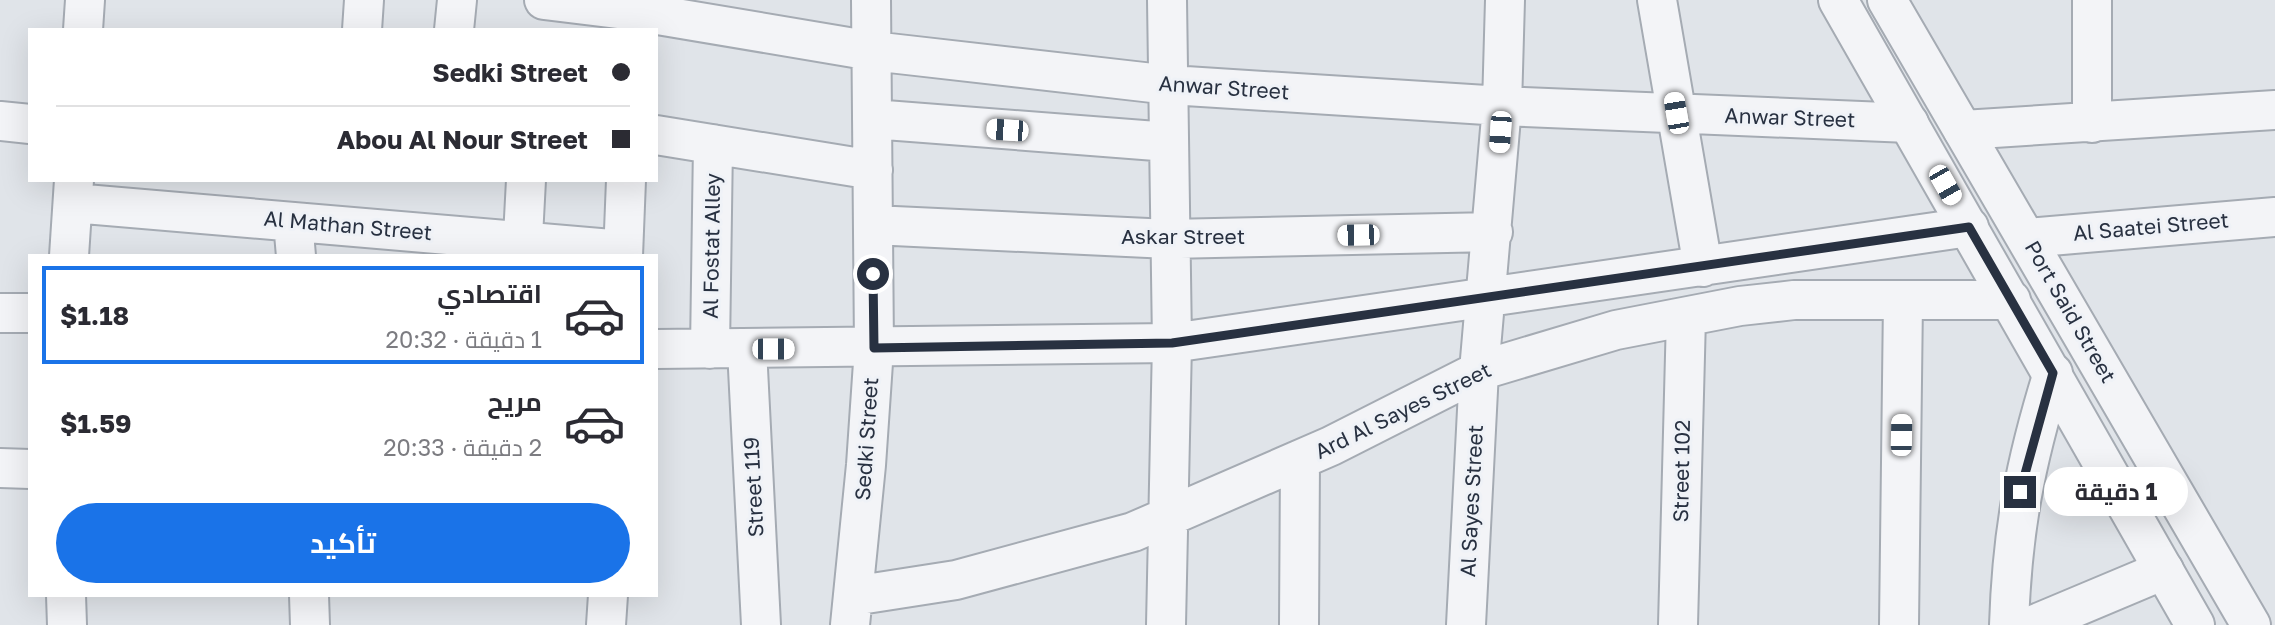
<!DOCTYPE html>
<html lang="ar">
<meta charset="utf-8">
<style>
:root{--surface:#fff;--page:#f2f2f3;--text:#2b2b33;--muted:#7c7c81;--line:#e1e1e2;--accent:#1a73e8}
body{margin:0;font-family:"Golos Text",Cairo,sans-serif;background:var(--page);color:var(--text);direction:rtl;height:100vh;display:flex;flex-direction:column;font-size:26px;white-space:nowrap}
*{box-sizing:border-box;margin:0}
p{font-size:23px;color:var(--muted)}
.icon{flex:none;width:38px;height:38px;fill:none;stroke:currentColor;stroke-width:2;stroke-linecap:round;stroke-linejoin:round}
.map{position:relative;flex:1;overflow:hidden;direction:ltr}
.details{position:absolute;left:28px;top:254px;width:630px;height:343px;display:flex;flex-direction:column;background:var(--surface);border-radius:0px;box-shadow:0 7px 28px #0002;direction:rtl}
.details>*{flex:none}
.top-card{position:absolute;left:28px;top:28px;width:630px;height:154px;border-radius:0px;box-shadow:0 7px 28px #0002;direction:rtl;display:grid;align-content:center;height:154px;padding:0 28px;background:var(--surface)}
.end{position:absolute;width:32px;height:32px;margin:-16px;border:9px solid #283141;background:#fff;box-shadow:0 0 0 4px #fff}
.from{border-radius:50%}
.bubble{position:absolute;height:49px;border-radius:24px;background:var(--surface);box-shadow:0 7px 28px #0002;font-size:23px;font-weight:700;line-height:49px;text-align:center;direction:rtl}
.car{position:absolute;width:21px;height:42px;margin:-21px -10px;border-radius:9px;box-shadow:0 0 5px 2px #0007;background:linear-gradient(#fff 24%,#345 0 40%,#fff 0 76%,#345 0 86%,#fff 0)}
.top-card b{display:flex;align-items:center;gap:24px;height:66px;font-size:26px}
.top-card b+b{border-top:2px solid var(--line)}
.top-card i{width:18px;height:18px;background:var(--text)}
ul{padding:12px 0 0;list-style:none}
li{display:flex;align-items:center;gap:21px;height:98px;margin:0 14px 10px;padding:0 14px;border:4px solid transparent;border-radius:0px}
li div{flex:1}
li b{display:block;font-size:26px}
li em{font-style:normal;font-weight:700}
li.current{border-color:var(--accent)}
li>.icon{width:63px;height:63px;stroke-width:1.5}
.button{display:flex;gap:14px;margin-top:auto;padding:14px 28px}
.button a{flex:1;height:80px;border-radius:42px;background:var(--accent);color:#fff;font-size:28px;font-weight:700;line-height:80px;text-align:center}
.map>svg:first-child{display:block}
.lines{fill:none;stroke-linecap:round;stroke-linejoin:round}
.minor-casing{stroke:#a5abb3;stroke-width:42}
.tertiary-casing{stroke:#a5abb3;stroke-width:42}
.minor{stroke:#f3f4f7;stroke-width:38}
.tertiary{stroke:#f3f4f7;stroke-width:38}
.route{stroke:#283141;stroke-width:9}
.labels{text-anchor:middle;stroke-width:6;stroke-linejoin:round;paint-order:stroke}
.street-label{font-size:21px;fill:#283141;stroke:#eff2f7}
</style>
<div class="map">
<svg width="2275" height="625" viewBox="0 0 2275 625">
<rect width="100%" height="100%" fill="#e0e4e9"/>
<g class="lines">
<defs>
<path id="minor" d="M544,0L634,11L872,51L1170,85L1502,106L1909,123
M1657,0L1703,267
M2092,0V123
M83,30L85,0
M362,30L364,0
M454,30L457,0
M872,119L1169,142
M0,121L30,124
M1963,130L2275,110
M656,135L873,170
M73,203L623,250
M293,222L296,256
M873,225L1169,239L1493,232
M2027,238L2275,217
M69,256L74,180
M522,256L526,180
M623,256L626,180
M0,313H30
M656,349L1172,343L1969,227
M710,349L713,144
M747,349L761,625
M0,468L30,469
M66,595L67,625
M309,595L310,625
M853,596L956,580L1133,532L1331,446L1479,371L1616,330L1740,306L1794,300H2011
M606,625L608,595
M850,625L866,465L874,348L871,0
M1166,625L1172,343L1167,0
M1299,625L1300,461
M1466,625L1479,371L1502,106L1505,0
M1678,625L1686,317
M1899,625L1903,300
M2009,625C2012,531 2025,463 2053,373
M2033,625L2164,570"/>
<path id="tertiary" d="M1838,0L2195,625
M1887,0L2251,625"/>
</defs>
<!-- minor casing -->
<use href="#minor" class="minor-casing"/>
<!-- tertiary casing -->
<use href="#tertiary" class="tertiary-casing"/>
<!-- minor -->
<use href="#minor" class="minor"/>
<!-- tertiary -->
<use href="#tertiary" class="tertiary"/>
</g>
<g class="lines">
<!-- route -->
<path class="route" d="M873,274L874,348L1172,343L1969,227L2053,373L2020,492"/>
</g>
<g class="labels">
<!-- street labels -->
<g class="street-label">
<text transform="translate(1224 88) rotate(4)" y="7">Anwar Street</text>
<text transform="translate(1790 118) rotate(2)" y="7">Anwar Street</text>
<text transform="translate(348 226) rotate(5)" y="7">Al Mathan Street</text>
<text transform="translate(2151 227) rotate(-5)" y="7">Al Saatei Street</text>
<text x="1183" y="244">Askar Street</text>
<text transform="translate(712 246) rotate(-89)" y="7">Al Fostat Alley</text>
<text transform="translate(2070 312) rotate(60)" y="7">Port Said Street</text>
<text transform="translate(1403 411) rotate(-26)" y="7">Ard Al Sayes Street</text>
<text transform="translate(867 439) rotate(-86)" y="7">Sedki Street</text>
<text transform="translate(1682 471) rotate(-89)" y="7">Street 102</text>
<text transform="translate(754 487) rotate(-93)" y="7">Street 119</text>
<text transform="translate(1472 501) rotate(-87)" y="7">Al Sayes Street</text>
</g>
</g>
</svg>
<i class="end from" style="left:873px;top:274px"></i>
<i class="end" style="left:2020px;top:492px"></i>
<div class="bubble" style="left:2044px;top:467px;width:144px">1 دقيقة</div>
<i class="car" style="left:1676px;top:113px;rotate:350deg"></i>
<i class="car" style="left:1007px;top:130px;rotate:274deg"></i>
<i class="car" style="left:1500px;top:132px;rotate:184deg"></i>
<i class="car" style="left:1945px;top:185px;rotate:150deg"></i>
<i class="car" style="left:1358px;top:235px;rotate:269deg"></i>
<i class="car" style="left:773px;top:349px;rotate:90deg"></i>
<i class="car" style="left:1901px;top:435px;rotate:1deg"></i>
<div class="top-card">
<b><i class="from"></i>Sedki Street</b>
<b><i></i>Abou Al Nour Street</b>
</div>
<section class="details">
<ul>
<li class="current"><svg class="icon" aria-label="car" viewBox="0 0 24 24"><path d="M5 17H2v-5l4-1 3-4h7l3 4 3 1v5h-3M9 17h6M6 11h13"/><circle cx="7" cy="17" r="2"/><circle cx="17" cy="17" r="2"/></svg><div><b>اقتصادي</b><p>1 دقيقة · 20:32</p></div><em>$1.18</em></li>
<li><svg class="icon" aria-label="car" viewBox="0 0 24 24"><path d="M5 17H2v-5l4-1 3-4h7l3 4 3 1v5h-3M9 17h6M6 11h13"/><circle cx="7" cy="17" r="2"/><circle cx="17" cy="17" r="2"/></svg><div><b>مريح</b><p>2 دقيقة · 20:33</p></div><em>$1.59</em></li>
</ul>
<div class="button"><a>تأكيد</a></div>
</section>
</div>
